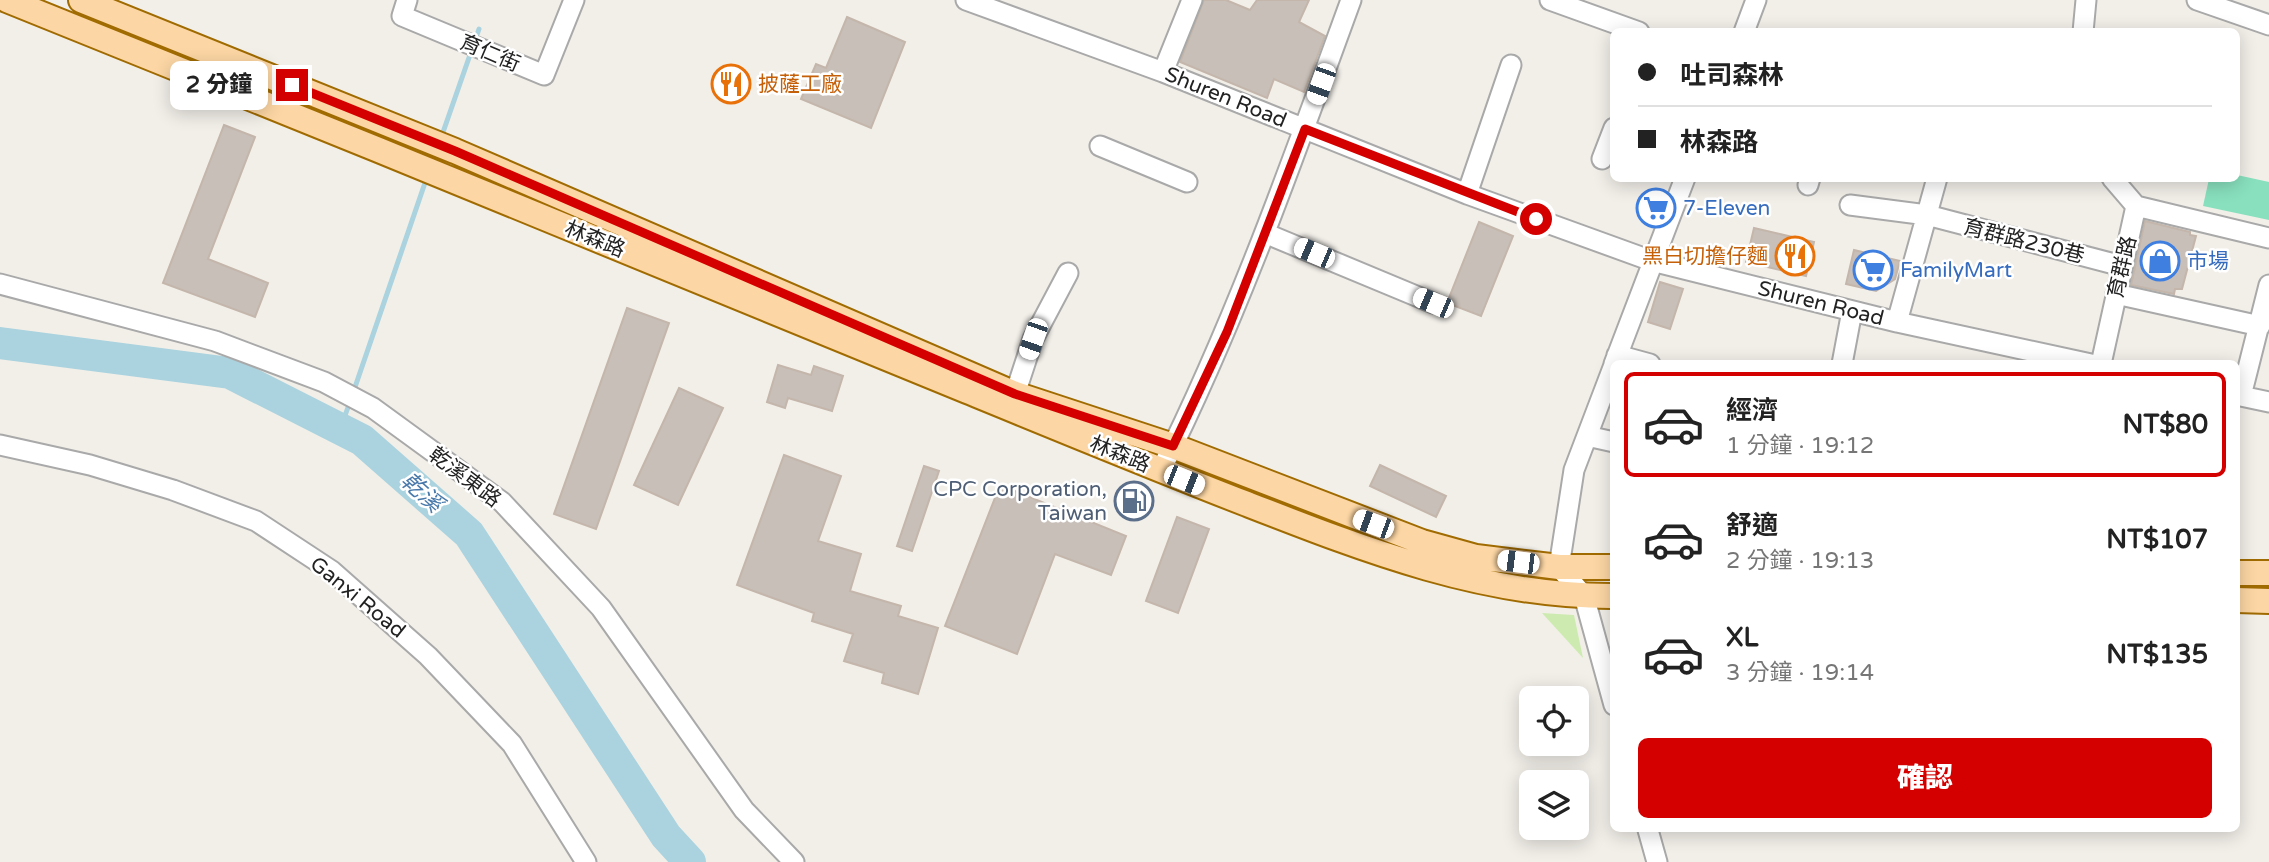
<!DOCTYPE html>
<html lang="zh-TW">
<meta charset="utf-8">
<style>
:root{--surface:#fff;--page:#f2f2f2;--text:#222;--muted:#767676;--line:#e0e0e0;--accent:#d40000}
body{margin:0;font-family:"Varela Round","Noto Sans TC",sans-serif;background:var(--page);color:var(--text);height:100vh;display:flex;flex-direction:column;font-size:26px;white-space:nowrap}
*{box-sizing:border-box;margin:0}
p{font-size:23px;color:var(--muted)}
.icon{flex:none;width:38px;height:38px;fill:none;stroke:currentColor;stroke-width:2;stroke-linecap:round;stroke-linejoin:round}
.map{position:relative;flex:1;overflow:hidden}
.side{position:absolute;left:1610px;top:360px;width:630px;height:472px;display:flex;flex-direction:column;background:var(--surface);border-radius:10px;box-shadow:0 4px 18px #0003}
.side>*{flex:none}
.top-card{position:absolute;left:1610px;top:28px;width:630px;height:154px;border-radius:10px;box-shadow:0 4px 18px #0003;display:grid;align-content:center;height:154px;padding:0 28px;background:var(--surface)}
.buttons{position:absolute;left:1519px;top:686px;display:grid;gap:14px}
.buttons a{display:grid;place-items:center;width:70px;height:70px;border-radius:10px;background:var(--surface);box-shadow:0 4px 18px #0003;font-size:35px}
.end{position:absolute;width:32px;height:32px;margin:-16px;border:9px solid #d40000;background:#fff;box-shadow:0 0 0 4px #fff}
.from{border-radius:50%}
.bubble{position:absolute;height:49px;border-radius:10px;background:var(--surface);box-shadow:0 4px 18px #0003;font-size:23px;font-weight:800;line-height:49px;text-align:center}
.car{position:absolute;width:21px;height:42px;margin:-21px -10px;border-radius:9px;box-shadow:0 0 5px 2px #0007;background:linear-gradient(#fff 24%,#345 0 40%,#fff 0 76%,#345 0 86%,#fff 0)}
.top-card b{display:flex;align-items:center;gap:24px;height:66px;font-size:26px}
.top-card b+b{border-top:2px solid var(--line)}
.top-card i{width:18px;height:18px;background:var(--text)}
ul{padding:12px 0 0;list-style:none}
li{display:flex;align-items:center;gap:21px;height:105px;margin:0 14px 10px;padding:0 14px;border:4px solid transparent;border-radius:10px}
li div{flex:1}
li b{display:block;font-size:26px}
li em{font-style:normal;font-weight:800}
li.on{border-color:var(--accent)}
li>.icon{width:63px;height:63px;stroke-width:1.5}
.cta{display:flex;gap:14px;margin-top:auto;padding:14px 28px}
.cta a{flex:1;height:80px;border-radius:10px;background:var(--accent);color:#fff;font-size:28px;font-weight:800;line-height:80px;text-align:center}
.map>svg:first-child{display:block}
.grass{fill:#cdebb0}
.pitch{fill:#88e0be}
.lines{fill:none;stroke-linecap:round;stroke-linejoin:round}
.stream{stroke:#aad3df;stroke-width:5}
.river{stroke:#aad3df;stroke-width:32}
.building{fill:#c7bfb8;stroke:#c4b6ab;stroke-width:2}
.minor-casing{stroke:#a9a9a9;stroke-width:23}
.major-casing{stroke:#a06b00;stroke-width:28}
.minor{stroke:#fff;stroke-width:19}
.major{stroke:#fcd6a4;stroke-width:24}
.route{stroke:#d40000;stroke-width:9}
.labels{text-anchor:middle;stroke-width:5;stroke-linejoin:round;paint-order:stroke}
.street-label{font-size:21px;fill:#222;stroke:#fff}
.food-label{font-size:21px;fill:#c56008;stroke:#fff;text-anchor:start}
.shop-label{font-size:21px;fill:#366cbe;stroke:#fff;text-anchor:start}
.service-label{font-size:21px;fill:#4e5e75;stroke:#fff;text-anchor:end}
.water-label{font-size:23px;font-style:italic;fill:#4a7aab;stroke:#fff}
</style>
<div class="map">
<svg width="2269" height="862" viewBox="0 0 2269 862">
<rect width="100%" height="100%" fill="#f2efe9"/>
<!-- grass -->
<path class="grass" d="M1542,613L1574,615L1583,658Z"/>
<!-- pitch -->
<path class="pitch" d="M2237,175L2269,182V220L2203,206L2209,179L2236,178Z"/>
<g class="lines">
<!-- stream -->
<path class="stream" d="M441,138L479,29
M353,393L427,177
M340,429L350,402"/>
<!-- river -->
<path class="river" d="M0,343L230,373L362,440L469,534L666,836L690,862"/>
</g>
<!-- building -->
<path class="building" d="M1204,0H1226L1250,10L1257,0H1309L1299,22L1325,36L1304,92L1274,79L1267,98L1180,62Z
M847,17L905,42L871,128L801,99L816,64L826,68Z
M224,125L255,137L208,259L268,283L255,317L163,283Z
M2145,221L2190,232V235L2196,236L2182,289H2175L2174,294L2131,285Z
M1479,222L1513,236L1481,316L1447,303Z
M1754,228L1814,242L1806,276L1746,262Z
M1854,250L1900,261L1895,279L1876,291L1846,284Z
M1660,282L1683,289L1670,329L1648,322Z
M627,308L669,323L596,529L554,514Z
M778,365L811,375L814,366L843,376L832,411L788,398L785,408L767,402Z
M679,388L723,408L678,505L634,485Z
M784,455L841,476L818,541L861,554L850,591L901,606L898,616L938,628L918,694L882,683L884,673L844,661L853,634L812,621L814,613L737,585Z
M1380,465L1446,496L1436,517L1370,486Z
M924,466L939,471L912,551L897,546Z
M1000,485L1126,536L1111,575L1055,554L1017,654L945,626Z
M1177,517L1209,529L1178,613L1146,601Z"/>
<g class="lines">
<defs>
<path id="minor" d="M407,0L402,16L544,75L574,0
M966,0L1163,72L1467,194L1652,261L1897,322L2091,364
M1550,0L1639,32
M2197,0L2269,25
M1744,32L1756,0
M2083,32L2086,0
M1163,72L1192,0
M1100,146L1187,182
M1602,159L1614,128
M1808,185L1810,178
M1467,194L1511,65
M1850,205L1927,215L2122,266
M2136,206L2269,238
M1267,234L1433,303
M0,284L215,341L324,382L373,408L502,502L601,608L744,810L794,862
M2116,294L2260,326
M1897,322L1937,178
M1617,355L1650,364
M1614,364L1685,178
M1842,364L1852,311
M2101,364L2136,206L2112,178
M1614,365L1574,470L1559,567L1584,596L1614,705
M1015,394L1033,339L1068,273
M2236,395L2269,402
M2241,396L2269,285
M1587,436L1614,442
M0,445L90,465L173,490L256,521L332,571L428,656L512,744L586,862
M1161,470C1237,318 1293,159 1351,0
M1648,830L1657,862"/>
<path id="major" d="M7,0C328,128 647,260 967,391C1060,429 1154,468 1247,504C1365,550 1485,597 1614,596
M81,0L455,151L1015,394L1173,446L1422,542L1476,557L1559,567H1614
M2236,573H2269
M2236,600L2269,601"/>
</defs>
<!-- minor casing -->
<use href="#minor" class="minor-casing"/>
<!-- major casing -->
<use href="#major" class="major-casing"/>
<!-- minor -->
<use href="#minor" class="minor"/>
<!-- major -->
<use href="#major" class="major"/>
</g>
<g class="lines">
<!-- route -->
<path class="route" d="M292,85L455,151L1015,394L1173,446L1227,332L1305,129L1536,219"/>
</g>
<!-- icons -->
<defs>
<symbol id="restaurant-ring" viewBox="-11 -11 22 22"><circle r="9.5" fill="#fff" stroke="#e8710a" stroke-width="1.5"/><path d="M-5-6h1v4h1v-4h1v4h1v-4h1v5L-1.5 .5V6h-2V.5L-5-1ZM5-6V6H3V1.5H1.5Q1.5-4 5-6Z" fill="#e8710a"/></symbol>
<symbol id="supermarket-ring" viewBox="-11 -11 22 22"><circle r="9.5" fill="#fff" stroke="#3f7fe0" stroke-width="1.5"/><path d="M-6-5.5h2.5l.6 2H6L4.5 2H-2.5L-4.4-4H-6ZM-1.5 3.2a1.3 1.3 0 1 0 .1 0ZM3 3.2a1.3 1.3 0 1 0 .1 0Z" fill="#3f7fe0"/></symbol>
<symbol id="shop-ring" viewBox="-11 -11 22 22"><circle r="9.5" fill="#fff" stroke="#3f7fe0" stroke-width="1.5"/><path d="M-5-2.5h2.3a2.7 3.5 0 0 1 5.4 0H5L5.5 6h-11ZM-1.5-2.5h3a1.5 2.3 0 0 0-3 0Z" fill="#3f7fe0"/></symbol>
<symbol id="fuel-ring" viewBox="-11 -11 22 22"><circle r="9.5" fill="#fff" stroke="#5c6f8a" stroke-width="1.5"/><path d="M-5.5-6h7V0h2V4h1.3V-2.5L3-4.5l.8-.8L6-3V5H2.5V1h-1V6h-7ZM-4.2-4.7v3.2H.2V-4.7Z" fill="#5c6f8a"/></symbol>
</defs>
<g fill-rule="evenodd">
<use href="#restaurant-ring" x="709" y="62" width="44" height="44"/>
<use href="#supermarket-ring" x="1634" y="186" width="44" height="44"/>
<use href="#restaurant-ring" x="1773" y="234" width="44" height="44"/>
<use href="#shop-ring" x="2138" y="239" width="44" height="44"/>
<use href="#supermarket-ring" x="1851" y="248" width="44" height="44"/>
<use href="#fuel-ring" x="1112" y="479" width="44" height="44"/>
</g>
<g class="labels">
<!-- street labels -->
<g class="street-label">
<text transform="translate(490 53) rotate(23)" y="7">育仁街</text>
<text transform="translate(1226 97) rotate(22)" y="7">Shuren Road</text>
<text transform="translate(595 239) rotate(22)" y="7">林森路</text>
<text transform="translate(2024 241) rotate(14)" y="7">育群路230巷</text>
<text transform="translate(2122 267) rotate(-77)" y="7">育群路</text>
<text transform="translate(1821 303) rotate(14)" y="7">Shuren Road</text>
<text transform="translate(1120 454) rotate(22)" y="7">林森路</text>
<text transform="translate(465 477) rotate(37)" y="7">乾溪東路</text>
<text transform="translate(358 597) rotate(39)" y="7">Ganxi Road</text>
</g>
<!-- food labels -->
<g class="food-label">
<text x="758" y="91">披薩工廠</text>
<text x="1768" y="263" text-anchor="end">黑白切擔仔麵</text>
</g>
<!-- shop labels -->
<g class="shop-label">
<text x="1683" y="215">7-Eleven</text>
<text x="2187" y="268">市場</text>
<text x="1900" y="277">FamilyMart</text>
</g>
<!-- service labels -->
<g class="service-label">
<text x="1107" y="496">CPC Corporation,<tspan x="1107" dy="24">Taiwan</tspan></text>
</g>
<!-- water labels -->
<g class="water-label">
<text transform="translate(422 492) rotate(42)" y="8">乾溪</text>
</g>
</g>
</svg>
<div class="buttons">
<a><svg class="icon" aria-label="locate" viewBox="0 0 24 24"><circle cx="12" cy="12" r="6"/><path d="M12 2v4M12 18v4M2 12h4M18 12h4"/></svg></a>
<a><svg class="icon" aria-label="layers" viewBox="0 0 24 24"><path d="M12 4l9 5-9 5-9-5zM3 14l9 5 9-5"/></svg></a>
</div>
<i class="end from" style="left:1536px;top:219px"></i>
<i class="end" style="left:292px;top:85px"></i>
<div class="bubble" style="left:170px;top:61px;width:98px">2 分鐘</div>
<i class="car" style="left:1321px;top:84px;rotate:200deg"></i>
<i class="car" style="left:1314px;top:253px;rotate:293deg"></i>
<i class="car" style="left:1433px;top:303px;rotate:293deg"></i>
<i class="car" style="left:1033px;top:339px;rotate:199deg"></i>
<i class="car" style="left:1184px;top:480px;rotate:112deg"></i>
<i class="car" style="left:1373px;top:524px;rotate:290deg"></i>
<i class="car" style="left:1518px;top:562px;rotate:277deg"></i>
<div class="top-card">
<b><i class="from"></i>吐司森林</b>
<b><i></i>林森路</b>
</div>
<section class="side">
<ul>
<li class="on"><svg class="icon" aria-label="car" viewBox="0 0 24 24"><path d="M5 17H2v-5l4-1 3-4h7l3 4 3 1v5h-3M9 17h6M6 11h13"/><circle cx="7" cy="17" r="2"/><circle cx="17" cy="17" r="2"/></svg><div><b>經濟</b><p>1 分鐘 · 19:12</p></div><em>NT$80</em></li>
<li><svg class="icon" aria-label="car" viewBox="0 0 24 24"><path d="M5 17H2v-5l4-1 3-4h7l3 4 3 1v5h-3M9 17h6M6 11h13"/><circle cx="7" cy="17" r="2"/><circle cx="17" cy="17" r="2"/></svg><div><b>舒適</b><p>2 分鐘 · 19:13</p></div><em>NT$107</em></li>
<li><svg class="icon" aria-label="car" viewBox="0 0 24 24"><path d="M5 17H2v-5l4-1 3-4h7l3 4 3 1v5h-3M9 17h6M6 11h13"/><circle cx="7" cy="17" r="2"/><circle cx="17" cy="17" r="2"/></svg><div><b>XL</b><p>3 分鐘 · 19:14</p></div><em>NT$135</em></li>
</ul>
<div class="cta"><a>確認</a></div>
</section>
</div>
